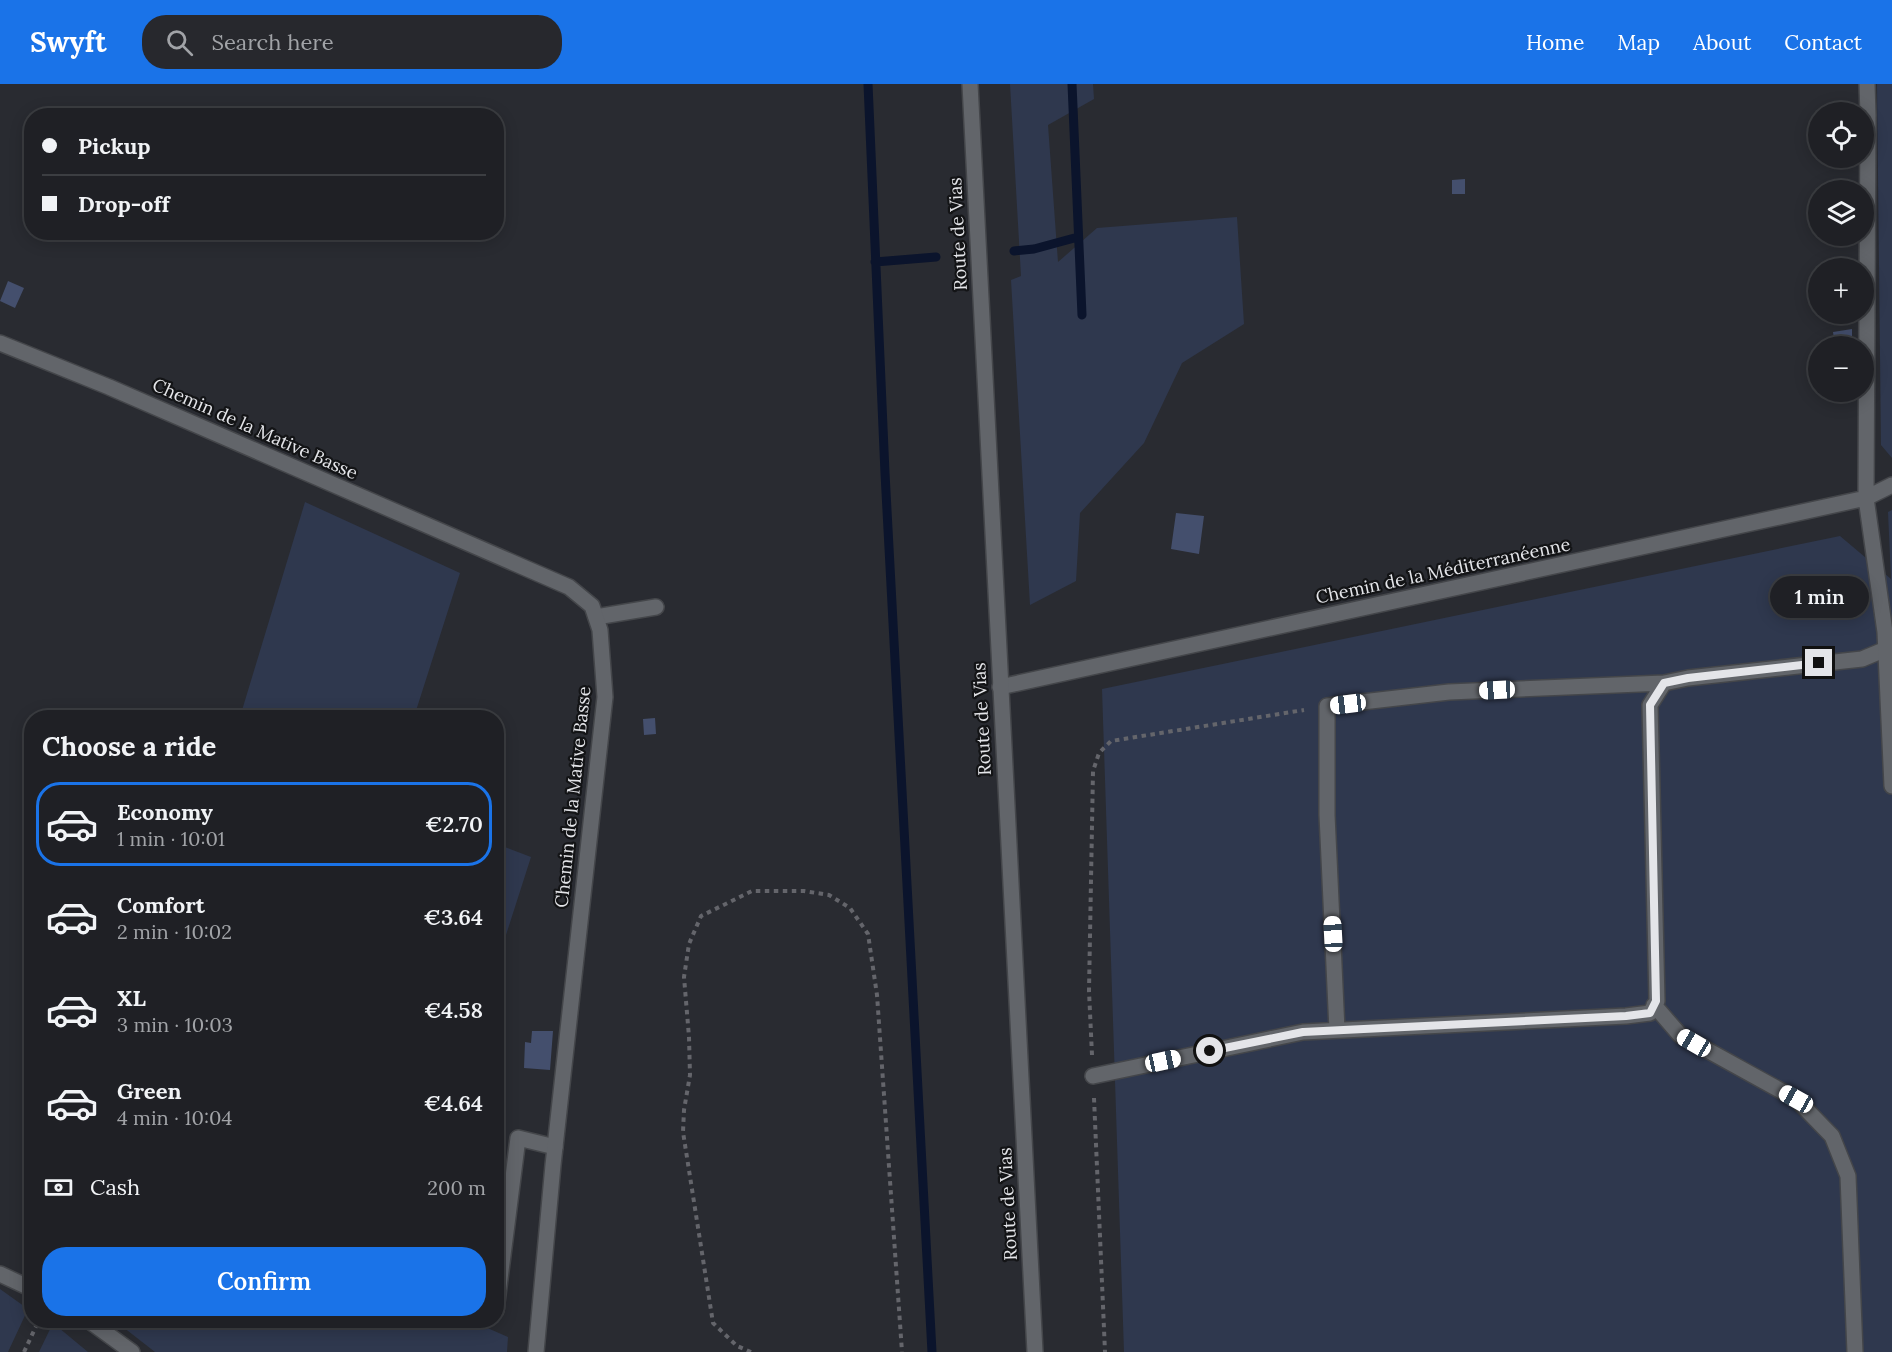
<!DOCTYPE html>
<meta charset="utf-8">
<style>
:root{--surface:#1f2025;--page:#27282d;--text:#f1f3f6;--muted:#a1a3a7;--line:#3c3e42;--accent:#1a73e8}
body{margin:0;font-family:Lora,serif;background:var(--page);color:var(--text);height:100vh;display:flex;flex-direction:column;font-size:22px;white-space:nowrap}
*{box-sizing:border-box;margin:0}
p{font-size:20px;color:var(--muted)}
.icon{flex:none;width:33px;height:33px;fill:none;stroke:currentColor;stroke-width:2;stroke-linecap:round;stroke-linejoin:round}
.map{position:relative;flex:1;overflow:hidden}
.drawer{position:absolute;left:24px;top:626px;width:480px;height:618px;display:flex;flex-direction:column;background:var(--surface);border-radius:24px;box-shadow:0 3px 15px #0003,0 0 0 2px var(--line)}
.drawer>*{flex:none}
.top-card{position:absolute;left:24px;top:24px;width:480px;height:132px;border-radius:24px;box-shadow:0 3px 15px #0003,0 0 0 2px var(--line);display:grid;align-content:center;height:132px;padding:0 18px;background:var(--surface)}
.tools{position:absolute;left:1808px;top:18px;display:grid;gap:12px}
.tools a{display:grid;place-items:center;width:66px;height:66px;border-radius:50%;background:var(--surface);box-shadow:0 3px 15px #0003,0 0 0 2px var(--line);font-size:30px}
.end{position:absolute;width:27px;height:27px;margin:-14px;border:8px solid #e4e5e9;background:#111;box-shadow:0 0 0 3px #111}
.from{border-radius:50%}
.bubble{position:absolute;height:42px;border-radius:21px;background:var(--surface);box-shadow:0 3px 15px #0003,0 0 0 2px var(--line);font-size:20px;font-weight:600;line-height:42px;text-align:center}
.car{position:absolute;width:18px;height:36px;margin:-18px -9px;border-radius:8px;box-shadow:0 0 4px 2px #0007;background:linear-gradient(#fff 24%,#345 0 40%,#fff 0 76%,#345 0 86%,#fff 0)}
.top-card b{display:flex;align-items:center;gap:21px;height:57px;font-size:22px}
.top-card b+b{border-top:2px solid var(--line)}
.top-card i{width:15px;height:15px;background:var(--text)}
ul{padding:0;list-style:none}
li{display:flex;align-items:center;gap:18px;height:84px;margin:0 12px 9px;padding:0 6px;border:3px solid transparent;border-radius:24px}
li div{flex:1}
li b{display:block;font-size:22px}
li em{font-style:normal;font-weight:600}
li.selected{border-color:var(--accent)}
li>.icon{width:54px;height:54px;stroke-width:1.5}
h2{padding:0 18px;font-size:27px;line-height:72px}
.pay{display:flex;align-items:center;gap:15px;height:66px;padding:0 18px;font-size:22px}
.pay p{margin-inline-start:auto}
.button{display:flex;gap:12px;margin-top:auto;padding:12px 18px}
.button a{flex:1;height:69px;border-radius:24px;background:var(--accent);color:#fff;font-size:24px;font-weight:600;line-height:69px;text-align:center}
header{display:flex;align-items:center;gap:36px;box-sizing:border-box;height:84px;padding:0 30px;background:var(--accent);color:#fff}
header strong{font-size:28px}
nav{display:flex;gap:33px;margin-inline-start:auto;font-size:21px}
.search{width:420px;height:54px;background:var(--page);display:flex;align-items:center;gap:15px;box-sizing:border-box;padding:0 21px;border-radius:24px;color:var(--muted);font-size:22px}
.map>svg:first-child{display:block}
.green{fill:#2f384e}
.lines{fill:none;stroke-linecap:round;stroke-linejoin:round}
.stream{stroke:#0b142c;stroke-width:9}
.building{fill:#444f6d}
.service-casing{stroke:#44464a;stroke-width:18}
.minor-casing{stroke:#44464a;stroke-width:18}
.secondary-casing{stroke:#44464a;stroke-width:18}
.path{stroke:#64656b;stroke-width:4;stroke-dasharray:4.5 4.5;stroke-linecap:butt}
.service{stroke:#62656a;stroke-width:15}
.minor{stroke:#62656a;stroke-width:15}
.secondary{stroke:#62656a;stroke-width:15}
.route{stroke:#e4e5e9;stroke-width:8}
.labels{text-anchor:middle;stroke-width:4.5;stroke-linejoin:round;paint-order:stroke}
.street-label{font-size:18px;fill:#e4e5e9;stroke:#131416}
</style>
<header>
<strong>Swyft</strong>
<div class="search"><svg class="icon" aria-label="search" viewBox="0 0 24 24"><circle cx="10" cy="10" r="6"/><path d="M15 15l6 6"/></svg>Search here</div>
<nav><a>Home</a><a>Map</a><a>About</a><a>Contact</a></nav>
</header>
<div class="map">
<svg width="1892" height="1268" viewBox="0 0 1892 1268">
<rect width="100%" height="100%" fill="#292b31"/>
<!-- green -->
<path class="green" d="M1010,0H1093L1094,15L1048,41L1058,178L1097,144L1237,133L1244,240L1182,279L1144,359L1080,429L1076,497L1030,521L1011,196L1021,192Z
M1877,0H1892V374L1881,361Z
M305,418L460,489L414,633H240Z
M1892,426V1268H1124L1102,605L1840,452L1891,495L1888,428Z
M497,760L531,773L497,879L496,760Z
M0,1205L28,1225L8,1268H0Z
M114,1236H469L508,1253L507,1268H155Z
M53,1239L88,1268H39Z"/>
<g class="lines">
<!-- stream -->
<path class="stream" d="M868,0L885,389L932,1268
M1072,0L1082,231
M1014,167L1034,165L1078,153
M875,178L936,173"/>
</g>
<!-- building -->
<path class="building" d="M1465,95V110H1452V96Z
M8,197L24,204L15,224L0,217Z
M1852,245V262H1835L1833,248Z
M1176,429L1204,432L1199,470L1171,465Z
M655,634L656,650L644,651L643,635Z
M532,947H553L550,986L524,984L525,958L531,959Z"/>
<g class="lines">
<defs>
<path id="service" d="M596,533L656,523
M1654,921L1680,951L1796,1015L1832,1052L1848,1092L1855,1268
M1337,946L1327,731V622L1449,608L1664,599
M1093,992L1303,948L1626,932L1650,929L1657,917L1650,621L1664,599L1688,594L1862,575L1886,565
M496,1226L518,1054L555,1063"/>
<path id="minor" d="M1867,0L1868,31L1866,414L1885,548L1892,702
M0,259L109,303L569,503L592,522L600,546L605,613L553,1081L536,1268
M1000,603L1866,414L1892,401
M0,1190L32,1205
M88,1236L132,1268"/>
<path id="secondary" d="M970,0L1035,1268"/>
</defs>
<!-- service casing -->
<use href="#service" class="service-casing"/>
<!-- minor casing -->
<use href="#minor" class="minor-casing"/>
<!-- secondary casing -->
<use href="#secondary" class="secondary-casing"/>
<!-- path -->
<path class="path" d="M1092,971L1089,907L1093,687L1099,669L1111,657L1304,626
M1094,1014L1105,1268
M24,1268L39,1236
M751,1268L737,1262L713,1239L683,1048L684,1026L690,991L689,953L684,893L689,860L701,832L752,807H804L829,811L850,824L868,850L877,911L902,1268"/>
<!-- service -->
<use href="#service" class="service"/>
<!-- minor -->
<use href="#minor" class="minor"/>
<!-- secondary -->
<use href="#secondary" class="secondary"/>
</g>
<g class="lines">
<!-- route -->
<path class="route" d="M1210,967L1303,948L1626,932L1650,929L1656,917L1650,621L1664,599L1688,594L1819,579"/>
</g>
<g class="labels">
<!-- street labels -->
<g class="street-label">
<text transform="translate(958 150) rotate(-93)" y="6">Route de Vias</text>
<text transform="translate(255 345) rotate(24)" y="6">Chemin de la Mative Basse</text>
<text transform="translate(1443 487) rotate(-12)" y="6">Chemin de la Méditerranéenne</text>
<text transform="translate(982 635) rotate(-93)" y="6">Route de Vias</text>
<text transform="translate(573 713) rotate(-84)" y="6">Chemin de la Mative Basse</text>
<text transform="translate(1008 1120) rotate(-93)" y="6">Route de Vias</text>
</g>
</g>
</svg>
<div class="tools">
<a><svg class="icon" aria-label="locate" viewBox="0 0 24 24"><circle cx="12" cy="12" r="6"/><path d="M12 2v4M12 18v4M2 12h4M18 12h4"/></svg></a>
<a><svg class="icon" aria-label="layers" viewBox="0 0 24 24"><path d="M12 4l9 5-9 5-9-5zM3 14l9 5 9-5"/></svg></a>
<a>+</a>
<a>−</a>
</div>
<i class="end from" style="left:1210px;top:967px"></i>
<i class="end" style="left:1819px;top:579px"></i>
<div class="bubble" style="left:1770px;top:492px;width:99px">1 min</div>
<i class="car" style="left:1497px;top:606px;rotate:267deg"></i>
<i class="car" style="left:1348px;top:620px;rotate:263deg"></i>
<i class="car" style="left:1333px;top:850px;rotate:357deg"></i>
<i class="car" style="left:1694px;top:959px;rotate:300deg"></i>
<i class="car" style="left:1163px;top:977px;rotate:78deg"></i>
<i class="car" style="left:1796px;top:1015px;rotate:299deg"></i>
<div class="top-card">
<b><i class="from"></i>Pickup</b>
<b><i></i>Drop-off</b>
</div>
<section class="drawer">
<h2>Choose a ride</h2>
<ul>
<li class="selected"><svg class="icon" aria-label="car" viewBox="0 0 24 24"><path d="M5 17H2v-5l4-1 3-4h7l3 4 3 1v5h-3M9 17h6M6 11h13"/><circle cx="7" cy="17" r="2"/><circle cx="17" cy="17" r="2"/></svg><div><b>Economy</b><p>1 min · 10:01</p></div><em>€2.70</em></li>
<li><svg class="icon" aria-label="car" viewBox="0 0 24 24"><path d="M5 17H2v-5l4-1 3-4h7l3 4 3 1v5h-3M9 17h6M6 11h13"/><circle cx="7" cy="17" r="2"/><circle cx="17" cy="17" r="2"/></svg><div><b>Comfort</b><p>2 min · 10:02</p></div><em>€3.64</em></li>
<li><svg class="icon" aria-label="car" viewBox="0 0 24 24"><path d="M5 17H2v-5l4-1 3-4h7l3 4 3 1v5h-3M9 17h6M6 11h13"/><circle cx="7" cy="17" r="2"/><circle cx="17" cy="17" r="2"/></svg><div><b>XL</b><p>3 min · 10:03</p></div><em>€4.58</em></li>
<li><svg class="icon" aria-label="car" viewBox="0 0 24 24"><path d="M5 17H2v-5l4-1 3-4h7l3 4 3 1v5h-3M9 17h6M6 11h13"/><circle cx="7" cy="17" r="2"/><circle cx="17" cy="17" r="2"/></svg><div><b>Green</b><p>4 min · 10:04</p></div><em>€4.64</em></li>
</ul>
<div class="pay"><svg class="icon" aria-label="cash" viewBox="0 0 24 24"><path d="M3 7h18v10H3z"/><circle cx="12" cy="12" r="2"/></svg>Cash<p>200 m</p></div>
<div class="button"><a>Confirm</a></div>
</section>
</div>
